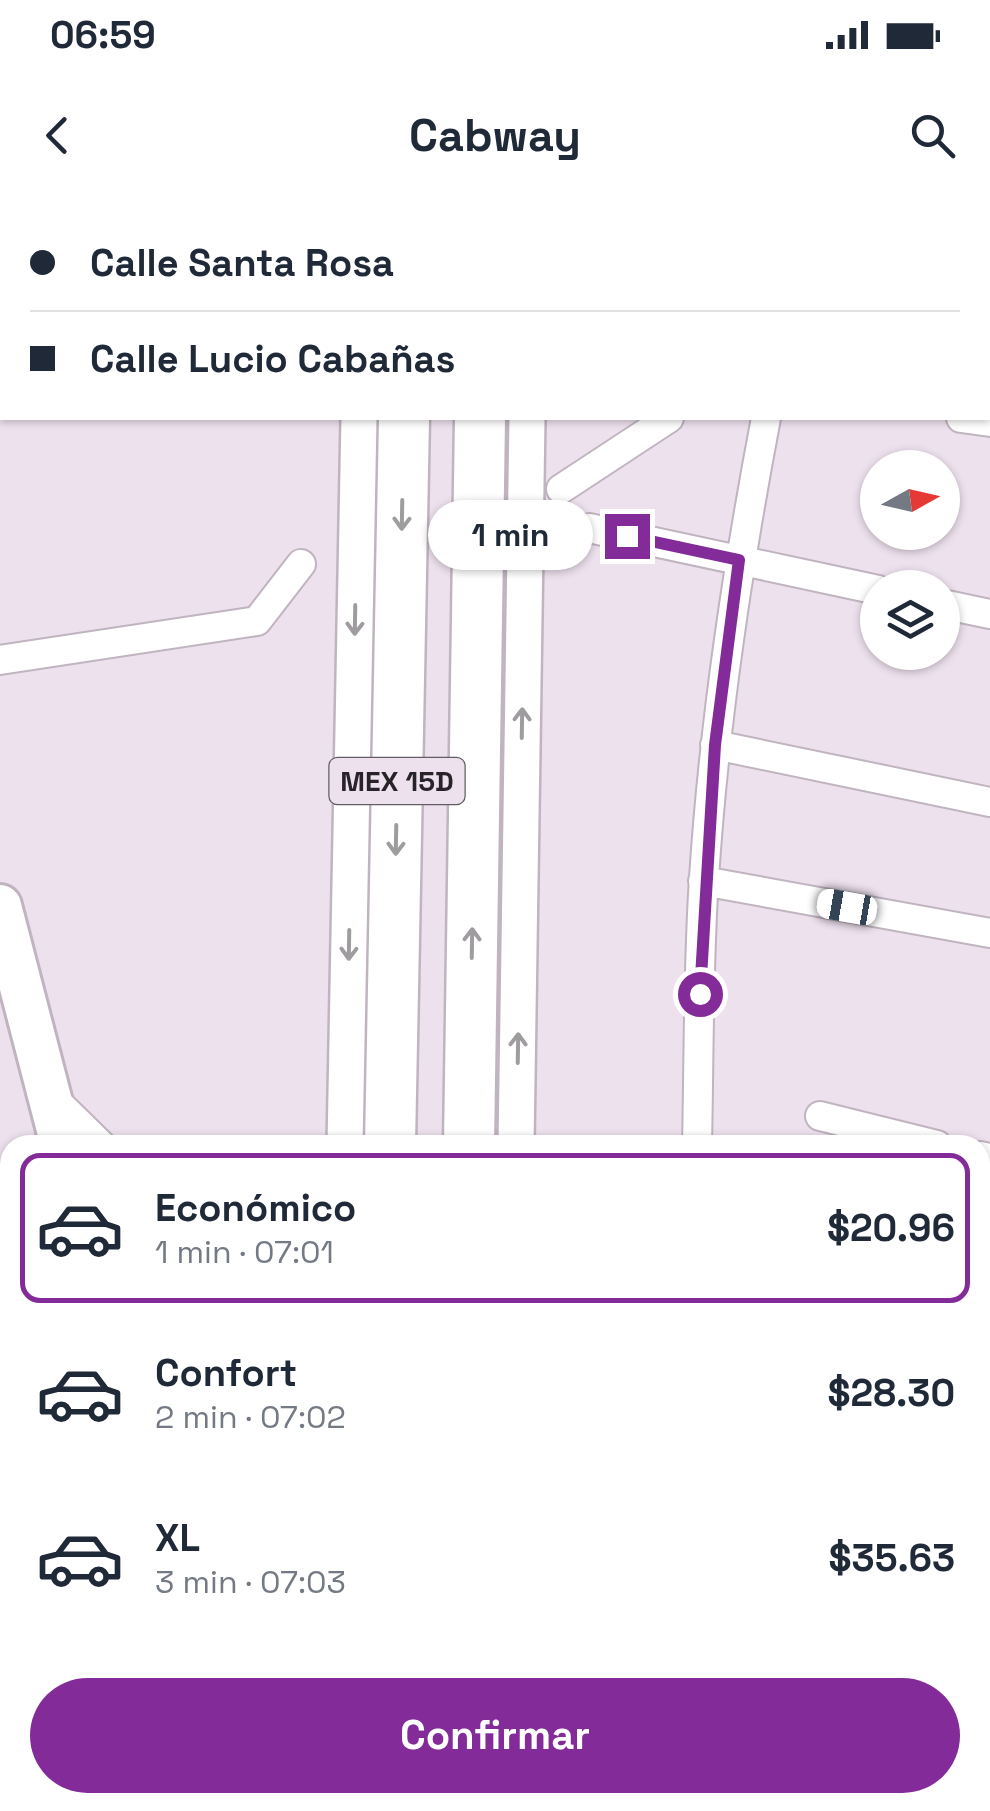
<!DOCTYPE html>
<html lang="es">
<meta charset="utf-8">
<style>
:root{--surface:#fff;--page:#f2f2f3;--text:#1f2937;--muted:#747a83;--line:#e0e1e3;--accent:#832b98}
body{margin:0;font-family:"Space Grotesk",sans-serif;background:var(--page);color:var(--text);height:100vh;display:flex;flex-direction:column;font-size:38px;white-space:nowrap}
*{box-sizing:border-box;margin:0}
p{font-size:32px;color:var(--muted)}
.icon{flex:none;width:55px;height:55px;fill:none;stroke:currentColor;stroke-width:2;stroke-linecap:round;stroke-linejoin:round}
.map{position:relative;flex:1;overflow:hidden}
.drawer{position:absolute;left:0px;top:935px;width:990px;height:678px;display:flex;flex-direction:column;background:var(--surface);border-radius:30px 30px 0 0;box-shadow:0 2px 8px #0004}
.drawer>*{flex:none}
.hud{position:absolute;left:0px;top:0px;width:990px;height:220px;box-shadow:0 2px 8px #0004;display:grid;align-content:center;height:220px;padding:0 30px;background:var(--surface)}
.needle{width:65px;rotate:82deg}
.buttons{position:absolute;left:860px;top:250px;display:grid;gap:20px}
.buttons a{display:grid;place-items:center;width:100px;height:100px;border-radius:50%;background:var(--surface);box-shadow:0 2px 8px #0004;font-size:50px}
.end{position:absolute;width:45px;height:45px;margin:-22px;border:12px solid #832b98;background:#fff;box-shadow:0 0 0 5px #fff}
.from{border-radius:50%}
.bubble{position:absolute;height:70px;border-radius:35px;background:var(--surface);box-shadow:0 2px 8px #0004;font-size:32px;font-weight:700;line-height:70px;text-align:center}
.car{position:absolute;width:30px;height:60px;margin:-30px -15px;border-radius:12px;box-shadow:0 0 8px 2px #0007;background:linear-gradient(#fff 24%,#345 0 40%,#fff 0 76%,#345 0 86%,#fff 0)}
.hud b{display:flex;align-items:center;gap:35px;height:95px;font-size:38px}
.hud b+b{border-top:2px solid var(--line)}
.hud i{width:25px;height:25px;background:var(--text)}
ul{padding:18px 0 0;list-style:none}
li{display:flex;align-items:center;gap:30px;height:150px;margin:0 20px 15px;padding:0 10px;border:5px solid transparent;border-radius:20px}
li div{flex:1}
li b{display:block;font-size:38px}
li em{font-style:normal;font-weight:700}
li.current{border-color:var(--accent)}
li>.icon{width:90px;height:90px;stroke-width:1.5}
.action{display:flex;gap:20px;margin-top:auto;padding:20px 30px}
.action a{flex:1;height:115px;border-radius:60px;background:var(--accent);color:#fff;font-size:40px;font-weight:700;line-height:115px;text-align:center}
.status{display:flex;justify-content:space-between;align-items:center;height:70px;padding:0 50px;background:var(--surface);direction:ltr}
.status svg{height:28px;fill:currentColor}
header{display:flex;justify-content:space-between;align-items:center;height:130px;padding:0 30px;background:var(--surface);font-size:45px;font-weight:700}
.map>svg:first-child{display:block}
.lines{fill:none;stroke-linecap:round;stroke-linejoin:round}
.minor-casing{stroke:#c0b4c0;stroke-width:32}
.tertiary-casing{stroke:#c0b4c0;stroke-width:40}
.primary-casing{stroke:#c0b4c0;stroke-width:48}
.motorway-casing{stroke:#c0b4c0;stroke-width:55}
.minor{stroke:#fff;stroke-width:28}
.tertiary{stroke:#fff;stroke-width:35}
.primary{stroke:#fff;stroke-width:42}
.motorway{stroke:#fff;stroke-width:50}
.oneway{stroke:#9e9c9e}
.route{stroke:#832b98;stroke-width:12}
.labels{text-anchor:middle;stroke-width:10;stroke-linejoin:round;paint-order:stroke}
.shield{fill:#eee1ee;stroke:#635c63;stroke-width:2.5}
.shield-label{font-size:28px;font-weight:bold;fill:#282328}
</style>
<div class="status"><b>06:59</b><svg viewBox="0 0 49 12"><path d="M0 12V9h3v3zM5 12V6h3v6zM10 12V3h3v9zM15 12V0h3v12zM26 1h20v11H26zM47 4h2v5h-2z"/></svg></div>
<header><svg class="icon" aria-label="back" viewBox="0 0 24 24"><path d="M15 5l-7 7 7 7"/></svg>Cabway<svg class="icon" aria-label="search" viewBox="0 0 24 24"><circle cx="10" cy="10" r="6"/><path d="M15 15l6 6"/></svg></header>
<div class="map">
<svg width="990" height="1611" viewBox="0 0 990 1611">
<rect width="100%" height="100%" fill="#eee1ee"/>
<g class="lines">
<defs>
<path id="minor" d="M800,2V0
M988,98H990
M961,218L990,222
M561,289L669,218
M589,328L878,390
M942,404L990,414
M0,460L257,421L301,364
M715,545L990,602
M703,681L990,733
M52,897L101,945
M820,916L937,945
M697,945C699,856 698,767 704,678C714,523 737,370 766,218
M980,956L990,958
M0,1019L10,1145
M980,1240L990,1242
M980,1486L990,1488
M0,1607H24
M667,1607V1602"/>
<path id="tertiary" d="M363,2V0
M530,2V0
M345,945L359,218
M516,945L527,218
M332,1611V1602
M506,1611V1602"/>
<path id="primary" d="M0,706L62,945
M76,1611V1602"/>
<path id="motorway" d="M408,2V0
M483,2V0
M390,945L404,218
M469,945L480,218
M376,1611V1602
M460,1611V1602"/>
</defs>
<!-- minor casing -->
<use href="#minor" class="minor-casing"/>
<!-- tertiary casing -->
<use href="#tertiary" class="tertiary-casing"/>
<!-- primary casing -->
<use href="#primary" class="primary-casing"/>
<!-- motorway casing -->
<use href="#motorway" class="motorway-casing"/>
<!-- minor -->
<use href="#minor" class="minor"/>
<!-- tertiary -->
<use href="#tertiary" class="tertiary"/>
<!-- primary -->
<use href="#primary" class="primary"/>
<!-- motorway -->
<use href="#motorway" class="motorway"/>
</g>
<!-- one-way arrows -->
<defs><path id="oneway-shaft" d="M-6 0H5M1.5-3L5.5 0L1.5 3" fill="none" stroke-width="1.6" stroke-linecap="round" stroke-linejoin="round" transform="scale(2.5)"/></defs>
<g class="oneway">
<use href="#oneway-shaft" transform="translate(402 315) rotate(91)"/>
<use href="#oneway-shaft" transform="translate(355 420) rotate(91)"/>
<use href="#oneway-shaft" transform="translate(522 523) rotate(-89)"/>
<use href="#oneway-shaft" transform="translate(396 640) rotate(91)"/>
<use href="#oneway-shaft" transform="translate(472 743) rotate(-89)"/>
<use href="#oneway-shaft" transform="translate(349 745) rotate(91)"/>
<use href="#oneway-shaft" transform="translate(518 848) rotate(-89)"/>
</g>
<g class="lines">
<!-- route -->
<path class="route" d="M627,336L739,360L715,545L700,794"/>
</g>
<g class="labels">
<!-- shield labels -->
<rect class="shield" x="329.5" y="558" width="135" height="46" rx="8"/>
<g class="shield-label">
<text x="397" y="591">MEX 15D</text>
</g>
</g>
</svg>
<div class="buttons">
<a><svg class="needle" viewBox="-14 -14 28 28"><path d="M0-13l5 13h-10z" fill="#e53935"/><path d="M0 13l5-13h-10z" fill="#747a83"/></svg></a>
<a><svg class="icon" aria-label="layers" viewBox="0 0 24 24"><path d="M12 4l9 5-9 5-9-5zM3 14l9 5 9-5"/></svg></a>
</div>
<i class="end from" style="left:700px;top:794px"></i>
<i class="end" style="left:627px;top:336px"></i>
<div class="bubble" style="left:428px;top:300px;width:165px">1 min</div>
<i class="car" style="left:847px;top:707px;rotate:280deg"></i>
<div class="hud">
<b><i class="from"></i>Calle Santa Rosa</b>
<b><i></i>Calle Lucio Cabañas</b>
</div>
<section class="drawer">
<ul>
<li class="current"><svg class="icon" aria-label="car" viewBox="0 0 24 24"><path d="M5 17H2v-5l4-1 3-4h7l3 4 3 1v5h-3M9 17h6M6 11h13"/><circle cx="7" cy="17" r="2"/><circle cx="17" cy="17" r="2"/></svg><div><b>Económico</b><p>1 min · 07:01</p></div><em>$20.96</em></li>
<li><svg class="icon" aria-label="car" viewBox="0 0 24 24"><path d="M5 17H2v-5l4-1 3-4h7l3 4 3 1v5h-3M9 17h6M6 11h13"/><circle cx="7" cy="17" r="2"/><circle cx="17" cy="17" r="2"/></svg><div><b>Confort</b><p>2 min · 07:02</p></div><em>$28.30</em></li>
<li><svg class="icon" aria-label="car" viewBox="0 0 24 24"><path d="M5 17H2v-5l4-1 3-4h7l3 4 3 1v5h-3M9 17h6M6 11h13"/><circle cx="7" cy="17" r="2"/><circle cx="17" cy="17" r="2"/></svg><div><b>XL</b><p>3 min · 07:03</p></div><em>$35.63</em></li>
</ul>
<div class="action"><a>Confirmar</a></div>
</section>
</div>
